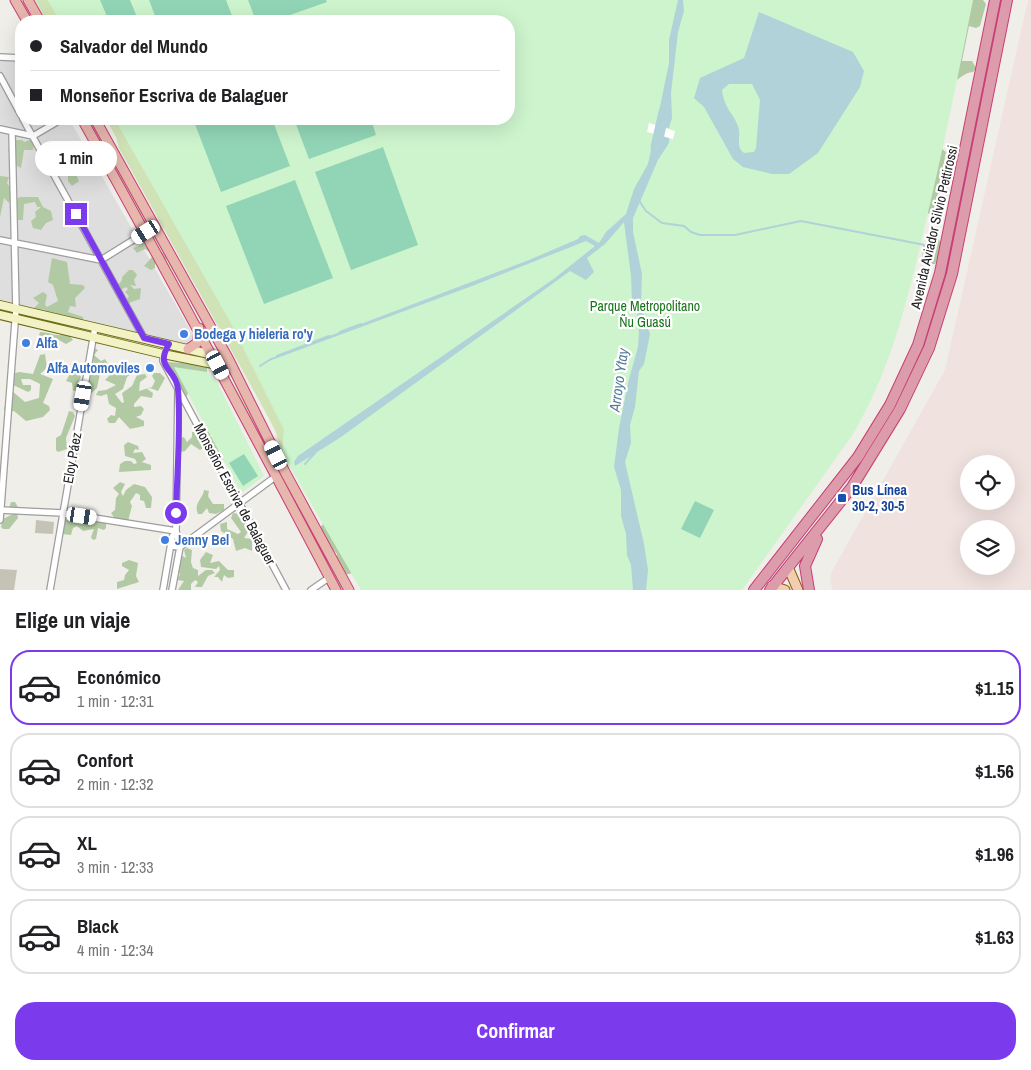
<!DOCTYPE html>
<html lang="es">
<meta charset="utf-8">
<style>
:root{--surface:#fff;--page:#f6f6f6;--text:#202124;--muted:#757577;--line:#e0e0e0;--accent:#7c3aed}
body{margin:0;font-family:"Archivo Narrow",sans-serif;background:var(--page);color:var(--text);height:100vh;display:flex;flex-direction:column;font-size:19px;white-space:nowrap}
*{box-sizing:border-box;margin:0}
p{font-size:16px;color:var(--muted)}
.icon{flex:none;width:28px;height:28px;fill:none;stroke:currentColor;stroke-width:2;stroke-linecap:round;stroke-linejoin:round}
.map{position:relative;height:590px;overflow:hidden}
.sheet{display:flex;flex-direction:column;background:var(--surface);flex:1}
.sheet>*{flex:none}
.guide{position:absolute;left:15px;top:15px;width:500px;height:110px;border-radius:20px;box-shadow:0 5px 20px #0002;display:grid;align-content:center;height:110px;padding:0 15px;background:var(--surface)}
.tools{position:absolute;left:960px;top:455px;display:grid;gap:10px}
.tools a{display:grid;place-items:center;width:55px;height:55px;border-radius:50%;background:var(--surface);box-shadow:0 5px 20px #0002;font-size:25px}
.end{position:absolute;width:22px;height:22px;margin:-11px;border:6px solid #7c3aed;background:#fff;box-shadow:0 0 0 2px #fff}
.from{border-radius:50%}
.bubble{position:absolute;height:35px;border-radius:18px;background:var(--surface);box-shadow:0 5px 20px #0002;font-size:16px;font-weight:700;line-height:35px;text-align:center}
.car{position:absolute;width:15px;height:30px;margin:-15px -8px;border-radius:6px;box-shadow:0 0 4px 1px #0007;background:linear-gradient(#fff 24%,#345 0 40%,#fff 0 76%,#345 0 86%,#fff 0)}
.guide b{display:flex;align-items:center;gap:18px;height:48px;font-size:19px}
.guide b+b{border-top:1px solid var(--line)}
.guide i{width:12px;height:12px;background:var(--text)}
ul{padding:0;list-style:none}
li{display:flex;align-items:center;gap:15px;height:75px;margin:0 10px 8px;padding:0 5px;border:2px solid var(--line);border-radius:20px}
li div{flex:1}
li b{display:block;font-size:19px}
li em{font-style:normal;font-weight:700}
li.on{border-color:var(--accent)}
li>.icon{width:45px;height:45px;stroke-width:1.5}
h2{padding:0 15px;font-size:22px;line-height:60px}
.primary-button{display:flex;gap:10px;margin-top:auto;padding:10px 15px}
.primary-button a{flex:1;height:58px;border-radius:20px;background:var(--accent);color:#fff;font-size:20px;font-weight:700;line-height:58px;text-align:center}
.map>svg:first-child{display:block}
.residential{fill:#dfdede}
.military{fill:#f0e2df;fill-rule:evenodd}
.construction{fill:#c4c3b6}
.grass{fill:#d0e3b6}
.forest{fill:#b2caa3}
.park{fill:#cdf4cd}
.pitch{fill:#92d5b6}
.water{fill:#b0d2d8;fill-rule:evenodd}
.pier{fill:#fff}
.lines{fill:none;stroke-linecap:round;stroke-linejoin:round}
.stream{stroke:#b0d2d8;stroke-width:2}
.river{stroke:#b0d2d8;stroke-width:11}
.minor-casing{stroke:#9e9e9e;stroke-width:8}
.secondary-casing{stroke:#6a6d14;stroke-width:10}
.primary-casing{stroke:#8b5b13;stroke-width:11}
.trunk-casing{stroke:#c63f76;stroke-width:11}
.motorway-casing{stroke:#c63f76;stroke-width:12}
.minor{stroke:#fff;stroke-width:5.5}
.secondary{stroke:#f3f2c5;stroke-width:8}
.primary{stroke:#f1cfae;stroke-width:9}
.trunk{stroke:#e7b6ad;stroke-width:9}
.motorway{stroke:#dd9cac;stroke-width:10}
.route{stroke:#7c3aed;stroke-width:6}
.shop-dot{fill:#3f7fe0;stroke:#fff;stroke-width:2}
.transit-dot{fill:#1a4fb4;stroke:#fff;stroke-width:2}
.labels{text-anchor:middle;stroke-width:4.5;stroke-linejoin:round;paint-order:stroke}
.street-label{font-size:14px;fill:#212121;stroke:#fff}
.park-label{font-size:14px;fill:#1a741c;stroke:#fff}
.shop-label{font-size:14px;font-weight:bold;fill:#366cbe;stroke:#fff;text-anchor:start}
.transit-label{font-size:14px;font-weight:bold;fill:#164399;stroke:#fff;text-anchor:start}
.water-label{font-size:15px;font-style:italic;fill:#527997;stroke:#fff}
</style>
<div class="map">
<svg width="1031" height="590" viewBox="0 0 1031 590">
<rect width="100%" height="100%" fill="#f0eee9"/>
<!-- residential -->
<path class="residential" d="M0,58L21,61V119H69L201,349L0,302Z"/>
<!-- military -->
<path class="military" d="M1028,0H1031V590H833L830,581L831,573L945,370ZM969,464H1006V501H969ZM969,529H1006V566H969Z"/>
<!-- construction -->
<path class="construction" d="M36,520L54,522L53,534L35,533Z
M0,569L17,570L14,590H0Z"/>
<!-- grass -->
<path class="grass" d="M35,0H48L60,21H47Z
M86,119H90L194,303L210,337Z
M106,119H115L230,321L284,429L283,455L275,430L260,402L119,148L116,137Z
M228,375L247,406L344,590H340Z"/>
<!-- forest -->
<path class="forest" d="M961,0H983L986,4L980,26L976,28L969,26L962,61H972L976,68L973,72C963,73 961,79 952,82Z
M16,140H22L24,142L30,140L34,145L33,150H24L21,168L13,164L8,150Z
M941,148L946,152L935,209L929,214L923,209Z
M70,162H76L79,167L75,173L79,181L72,186L68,181V173L72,166L58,170L59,167Z
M0,176L9,177L7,183C12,189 12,197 9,203L4,198L0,217Z
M20,197H38L43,207L51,211L53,220L46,223L41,230L33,228L31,221L36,217L35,212L41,207H37L35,202L24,204L23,220H18L16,199Z
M144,237L161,252L166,254L168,258L164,262H155V268L151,270L144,266L152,257V254L145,249L137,253L133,248L141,245Z
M938,239L943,244L935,264H925L922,260L923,245Z
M52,258L67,262L70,284L83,285L85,288L75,298L76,307L70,306L68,312L83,317V321L73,325L68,334L73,340L66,344L57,339L50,345L39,335L40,332C47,332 57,336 61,335L58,330L59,323L52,324L54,314L47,313L43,309L40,313L39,322L24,317L25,314L34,312L33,309L39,303L33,298L43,292L47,295L45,305L47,307L58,301L53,285L48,282Z
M129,270H133L137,275L134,280L136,286L130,285L134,289L132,296L134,289L141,288L140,299L129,303L127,299L129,296L125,292L128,289L126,287L120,290L116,288L122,280V277Z
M94,348L98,350L94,355L101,361L105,359L108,364L114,363L116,369H101L97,388L88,396L86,394V380L93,369Z
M45,354L47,368L40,374L53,379L43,403L49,406L50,410L43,417L26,421L14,411L5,412L4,408L12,391L25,402L39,398L40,384L30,379H21L23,385H31V390L28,392L13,385L12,374L19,372L33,374L40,355Z
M168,362L207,365V372L187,395V399Z
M120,370L129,371L131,374L127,377L123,389L115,394L122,403L124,402L122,393L132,386L137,375L145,374L147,377L140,382L139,391L152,387L155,381L152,376L154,373H160L165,378L158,391L150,388L147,389L153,393L152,398L141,396L134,404V407L141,406L144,409L141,415L136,417L144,421V426L130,429L119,417L115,423H109L107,419L111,415L115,416L116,408L109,404L107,394L101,396L96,395L98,391L106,390L116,385L105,380L113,372Z
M78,372L81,377L78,382V390L73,391L72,383L66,381L70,374Z
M69,411L73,412L75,416L66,438L67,449L58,452L56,450V438L61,435Z
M205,424L212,433L209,437L214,436L223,459L220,463L207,445L200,450L191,444L185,451L177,453L179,438L184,437L187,442L192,437V432H196L200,425Z
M128,442L138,446L139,450L135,449L133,453L142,452L146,459L142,462L151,465V470L119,472L120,464L125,461H131L134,464L137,463L135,459L125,456L124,445Z
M120,482L125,484L121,492L123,496L126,490L134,484L145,487L152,497L151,508H146L144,501L140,500V495L136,493L130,502L132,506L128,521L116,520L111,513L115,510L116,498L119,494L113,488Z
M204,490L209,491L208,496L213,504H224V510L216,514L209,513L207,508L202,514H198C193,503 203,499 204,490Z
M11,502H15L19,509L17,513L18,518L9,529H3L1,527L3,519L13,514L9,509Z
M233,513L240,514L241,520L245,522L249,530L244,538L252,539V551L245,548L236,551L233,539L221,531L220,524L227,522V529L238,534L241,532L231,518Z
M82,518L106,523V528L104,530L98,528L96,539L93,540L91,537L94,529L83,531L77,526L73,528L71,535L62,534L61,529L65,527L60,524L62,520Z
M329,522L353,573L344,575L336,560L337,554L326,543L319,529L323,524Z
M187,548L192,550L191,562L193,568L198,570V576L206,570H212L215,573L208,576L202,587H195L198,582L195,580L191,584V590H178L184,581L177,580L180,574L177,569L181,555L186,558L184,550Z
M206,552L213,555L210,563L219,561L228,570H234V577L228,578L224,575L222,582L218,577H214L220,570L219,566L216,569L201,567L200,560Z
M129,560L138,563L136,576L139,582L117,589V582L124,580L125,575L129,570L122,566V563Z"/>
<!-- park -->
<path class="park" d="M48,0H973C958,77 942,154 924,230C907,301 891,370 853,434L742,590H361L283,455L284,429L230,321L115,119H509V21H60Z
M174,367L207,372L218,384L264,476L241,493Z"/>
<!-- pitch -->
<path class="pitch" d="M100,0H130L137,17L128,21H109Z
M149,0H226L234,21H157Z
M248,0H326L327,2L273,21H256Z
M193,119H272L290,166L221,192Z
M294,119H371L376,135L309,159Z
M383,147L418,245L351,270L315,172Z
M295,180L333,278L264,304L226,206Z
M244,454L258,476L243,486L229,463Z
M695,501L714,510L700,538L681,529Z"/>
<!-- water -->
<path class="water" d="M678,0H683L684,11L678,32L671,93L672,118L669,128L656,126L669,63V40Z
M759,12L853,52L864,71L860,87L818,153L789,174H772L743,167L733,159L704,107L694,98L700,78L744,58ZM729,84H752L760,100L756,148L754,152L744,153C736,147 740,139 739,130C736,115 724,110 722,90Z
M655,133L669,137V143L658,160L633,218V232L642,274L641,306L650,334L644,364L639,371L635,407L630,425L631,443L625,462L644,544L648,570L646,590H633L631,565L627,555L626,534L621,516V490L614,467L619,428L629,379L638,347L639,333L637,312L632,302L631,276L624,222L605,244L587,258L594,272L586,280L570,271L341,437L295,466L294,462L298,456L555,278L595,246L586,241L472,286L269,361V359L529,260L578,239L580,236L585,235L599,243L606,232L626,214L634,189L648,164Z"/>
<!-- pier -->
<path class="pier" d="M649,123L675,131L673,139L647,132Z"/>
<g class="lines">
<!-- stream -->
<path class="stream" d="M638,199L646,211L662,223L684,226L691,232L700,235H735L801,221L925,245
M340,332L361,324
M277,356L329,336
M260,366L271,359
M389,395L414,377
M305,464L315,453"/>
<!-- river -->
<path class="river" d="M656,147L664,112"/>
<defs>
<path id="minor" d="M0,57L21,58
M0,76L21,115
M23,119L144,338
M0,129L33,136L62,119
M0,240L101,260L146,232
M169,344L163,354V361L286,590
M0,510L63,513L176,531
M0,520L16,309L12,132
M171,546L180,547L275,477
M50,590L95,327
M163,590L172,537L176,531
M172,590L180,547L176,531L178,388
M311,590L330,577"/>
<path id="secondary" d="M0,305L213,355
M0,315L163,354L218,365"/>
<path id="primary" d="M788,567L798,590
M772,586L785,590"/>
<path id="trunk" d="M15,0L27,21
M28,0L40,21
M82,119C169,275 253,432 336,590
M95,119L228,358L285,472L349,590
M188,349L197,343L199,328"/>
<path id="motorway" d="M754,590L858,457L890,405L918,345L940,273L995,0
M770,590L852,487L900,409L929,348L952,274L1007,0
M809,590L805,566L817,539"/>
</defs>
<!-- minor casing -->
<use href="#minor" class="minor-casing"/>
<!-- secondary casing -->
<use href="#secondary" class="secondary-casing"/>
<!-- primary casing -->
<use href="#primary" class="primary-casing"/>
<!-- trunk casing -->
<use href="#trunk" class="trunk-casing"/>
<!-- motorway casing -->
<use href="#motorway" class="motorway-casing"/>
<!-- minor -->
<use href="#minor" class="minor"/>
<!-- secondary -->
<use href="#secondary" class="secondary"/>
<!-- primary -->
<use href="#primary" class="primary"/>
<!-- trunk -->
<use href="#trunk" class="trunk"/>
<!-- motorway -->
<use href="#motorway" class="motorway"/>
</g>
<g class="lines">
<!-- route -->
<path class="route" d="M76,214L144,338L169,344C154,369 176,368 178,389C181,429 177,472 176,513"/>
</g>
<!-- markers -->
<g class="shop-dot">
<circle cx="184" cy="334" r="5"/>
<circle cx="26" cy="343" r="5"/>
<circle cx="150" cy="368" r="5"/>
<circle cx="165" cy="540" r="5"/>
</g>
<rect class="transit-dot" x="837" y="493" width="10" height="10" rx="2.5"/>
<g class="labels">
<!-- street labels -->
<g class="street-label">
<text transform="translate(934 227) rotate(-77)" y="5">Avenida Aviador Silvio Pettirossi</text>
<text transform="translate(72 458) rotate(-80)" y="5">Eloy Páez</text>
<text transform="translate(235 494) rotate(62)" y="5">Monseñor Escriva de Balaguer</text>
</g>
<!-- park labels -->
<g class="park-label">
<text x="645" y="311">Parque Metropolitano<tspan x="645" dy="16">Ñu Guasú</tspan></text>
</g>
<!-- shop labels -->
<g class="shop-label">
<text x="194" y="339">Bodega y hieleria ro'y</text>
<text x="36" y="348">Alfa</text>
<text x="140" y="373" text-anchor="end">Alfa Automoviles</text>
<text x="175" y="545">Jenny Bel</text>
</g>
<!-- transit labels -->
<g class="transit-label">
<text x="852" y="495">Bus Línea<tspan x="852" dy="16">30-2, 30-5</tspan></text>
</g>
<!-- water labels -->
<g class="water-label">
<text transform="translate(619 380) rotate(-82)" y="5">Arroyo Ytay</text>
</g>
</g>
</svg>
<div class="tools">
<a><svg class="icon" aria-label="locate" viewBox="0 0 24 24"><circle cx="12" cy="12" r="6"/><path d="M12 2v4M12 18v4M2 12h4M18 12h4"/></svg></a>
<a><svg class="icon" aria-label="layers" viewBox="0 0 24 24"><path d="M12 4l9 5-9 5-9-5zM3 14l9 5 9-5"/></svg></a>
</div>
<i class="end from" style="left:176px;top:513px"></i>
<i class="end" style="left:76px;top:214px"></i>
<div class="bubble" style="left:35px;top:141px;width:82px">1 min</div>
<i class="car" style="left:146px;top:232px;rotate:238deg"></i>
<i class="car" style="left:218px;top:365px;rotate:152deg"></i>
<i class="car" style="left:83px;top:396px;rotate:190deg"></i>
<i class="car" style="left:276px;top:455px;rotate:333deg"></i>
<i class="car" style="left:82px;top:516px;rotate:99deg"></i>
<div class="guide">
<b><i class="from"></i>Salvador del Mundo</b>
<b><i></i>Monseñor Escriva de Balaguer</b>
</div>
</div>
<section class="sheet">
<h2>Elige un viaje</h2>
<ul>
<li class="on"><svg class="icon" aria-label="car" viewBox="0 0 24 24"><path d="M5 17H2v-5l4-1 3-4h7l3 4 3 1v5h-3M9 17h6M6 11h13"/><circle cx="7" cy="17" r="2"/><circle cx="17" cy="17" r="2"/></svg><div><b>Económico</b><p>1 min · 12:31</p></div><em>$1.15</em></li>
<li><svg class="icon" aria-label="car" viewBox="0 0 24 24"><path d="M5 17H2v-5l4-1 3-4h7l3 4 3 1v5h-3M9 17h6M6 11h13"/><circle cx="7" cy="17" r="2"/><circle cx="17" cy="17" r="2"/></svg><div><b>Confort</b><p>2 min · 12:32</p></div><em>$1.56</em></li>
<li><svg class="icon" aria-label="car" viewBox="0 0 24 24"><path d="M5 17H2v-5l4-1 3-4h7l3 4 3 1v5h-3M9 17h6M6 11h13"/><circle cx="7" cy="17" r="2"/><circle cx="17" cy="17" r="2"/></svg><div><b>XL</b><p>3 min · 12:33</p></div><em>$1.96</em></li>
<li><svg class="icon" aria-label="car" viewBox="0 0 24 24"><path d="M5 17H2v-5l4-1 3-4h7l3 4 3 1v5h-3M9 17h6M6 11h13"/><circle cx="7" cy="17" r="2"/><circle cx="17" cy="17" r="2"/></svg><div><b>Black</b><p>4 min · 12:34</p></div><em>$1.63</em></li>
</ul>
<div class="primary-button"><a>Confirmar</a></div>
</section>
